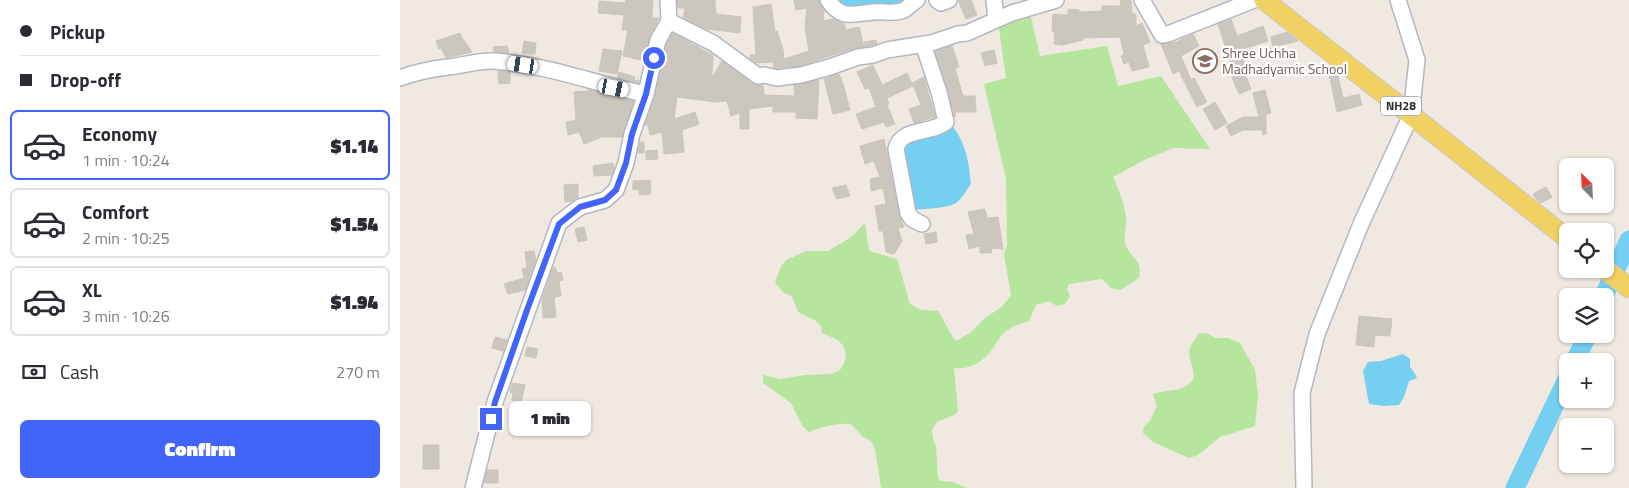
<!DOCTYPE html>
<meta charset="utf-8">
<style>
:root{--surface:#fff;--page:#f2f2f3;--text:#2b2b33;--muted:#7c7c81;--line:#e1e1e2;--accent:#4264fb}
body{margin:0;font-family:"Titillium Web",sans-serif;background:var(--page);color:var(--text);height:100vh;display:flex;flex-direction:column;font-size:19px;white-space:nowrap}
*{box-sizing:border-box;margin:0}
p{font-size:16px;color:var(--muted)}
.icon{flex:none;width:28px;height:28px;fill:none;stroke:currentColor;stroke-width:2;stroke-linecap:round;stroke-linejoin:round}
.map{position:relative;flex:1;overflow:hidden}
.side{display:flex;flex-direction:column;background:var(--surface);width:400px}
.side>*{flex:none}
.guide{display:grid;align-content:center;height:110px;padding:0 20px;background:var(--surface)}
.needle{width:32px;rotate:336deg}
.controls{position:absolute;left:1159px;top:158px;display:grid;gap:10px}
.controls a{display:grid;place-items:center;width:55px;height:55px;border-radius:8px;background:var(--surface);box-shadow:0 1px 4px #0004;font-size:25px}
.end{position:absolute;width:22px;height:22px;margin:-11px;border:6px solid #4264fb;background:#fff;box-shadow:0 0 0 2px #fff}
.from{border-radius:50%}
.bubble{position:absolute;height:35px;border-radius:8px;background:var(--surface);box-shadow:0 1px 4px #0004;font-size:16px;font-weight:800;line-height:35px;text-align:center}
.car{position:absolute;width:15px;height:30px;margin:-15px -8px;border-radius:6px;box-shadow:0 0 4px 1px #0007;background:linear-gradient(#fff 24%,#345 0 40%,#fff 0 76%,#345 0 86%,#fff 0)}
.guide b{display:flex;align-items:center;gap:18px;height:48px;font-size:19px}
.guide b+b{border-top:1px solid var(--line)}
.guide i{width:12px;height:12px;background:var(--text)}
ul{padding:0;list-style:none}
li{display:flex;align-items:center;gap:15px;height:70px;margin:0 10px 8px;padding:0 10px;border:2px solid var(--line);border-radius:8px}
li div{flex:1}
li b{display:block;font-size:19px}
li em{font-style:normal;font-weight:800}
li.current{border-color:var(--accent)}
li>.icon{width:45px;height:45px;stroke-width:1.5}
.pay{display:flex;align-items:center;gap:12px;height:55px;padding:0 20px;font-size:19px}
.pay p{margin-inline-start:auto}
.cta{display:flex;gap:10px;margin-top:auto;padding:10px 20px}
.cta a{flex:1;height:58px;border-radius:8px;background:var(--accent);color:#fff;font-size:20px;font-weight:800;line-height:58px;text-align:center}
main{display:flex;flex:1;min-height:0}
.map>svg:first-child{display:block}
.green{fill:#b6e59e}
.water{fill:#75cff0}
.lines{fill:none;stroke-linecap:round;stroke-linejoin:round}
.river{stroke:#75cff0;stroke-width:19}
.building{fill:#cbc7bf;stroke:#cbc5ba}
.minor-casing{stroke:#b4b7c1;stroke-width:18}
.major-casing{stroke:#c9c9c9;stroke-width:21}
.minor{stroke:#fff;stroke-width:15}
.major{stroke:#f2d163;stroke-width:19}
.route{stroke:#4264fb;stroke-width:6}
.labels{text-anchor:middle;stroke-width:4.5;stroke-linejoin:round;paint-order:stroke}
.shield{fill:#fff;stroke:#6d6d6d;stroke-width:1}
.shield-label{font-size:12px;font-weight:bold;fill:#2e2e2e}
.education-label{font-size:14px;fill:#785e54;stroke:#fff;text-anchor:start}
</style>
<main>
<section class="side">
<div class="guide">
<b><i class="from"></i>Pickup</b>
<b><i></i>Drop-off</b>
</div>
<ul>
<li class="current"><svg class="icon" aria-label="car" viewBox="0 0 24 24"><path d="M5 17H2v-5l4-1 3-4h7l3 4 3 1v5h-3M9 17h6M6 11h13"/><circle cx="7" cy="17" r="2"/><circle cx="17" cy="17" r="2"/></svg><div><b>Economy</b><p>1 min · 10:24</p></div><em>$1.14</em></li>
<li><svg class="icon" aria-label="car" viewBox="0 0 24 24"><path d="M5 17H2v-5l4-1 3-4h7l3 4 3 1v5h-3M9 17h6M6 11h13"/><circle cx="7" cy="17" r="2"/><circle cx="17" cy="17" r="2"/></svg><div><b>Comfort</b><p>2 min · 10:25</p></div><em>$1.54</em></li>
<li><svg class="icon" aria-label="car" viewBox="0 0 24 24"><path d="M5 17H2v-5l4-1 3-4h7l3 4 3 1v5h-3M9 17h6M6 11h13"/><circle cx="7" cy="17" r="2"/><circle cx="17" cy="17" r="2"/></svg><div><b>XL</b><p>3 min · 10:26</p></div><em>$1.94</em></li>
</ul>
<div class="pay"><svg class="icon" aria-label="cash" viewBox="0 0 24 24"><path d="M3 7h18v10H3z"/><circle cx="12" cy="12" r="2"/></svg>Cash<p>270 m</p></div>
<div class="cta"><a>Confirm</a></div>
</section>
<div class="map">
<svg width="1229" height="488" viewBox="0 0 1229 488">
<rect width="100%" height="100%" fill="#efe9e1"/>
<!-- green -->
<path class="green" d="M630,13L640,56L707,46L718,86L761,76L810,149L773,148L744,160L713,177C719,191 725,204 726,219C727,227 723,236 725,243C730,259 743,258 739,278L720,290L711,288L702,279L669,284L667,289L670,296L665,304L657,306L649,301L636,305L629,321C619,324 609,327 602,335C597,340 595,346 591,351C581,363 569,370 554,368L558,412L554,415L537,422L532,430L533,439L536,446L538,478L541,481L553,482L566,488H481L475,449L471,441L463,437L451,424C436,423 423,427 409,432L403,427L391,403L363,383V375L380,379L405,375L432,374L440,370L444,364L446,355L444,347L438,340L422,333L421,326L416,321L398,312L392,296L384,293L375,283L381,266L386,260L407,251H428L450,238L465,223L469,251L497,259L510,304L521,310L538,311C545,321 548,331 556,341L570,333L586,317L602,307L611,295L604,254L607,245L606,179L584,84L606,78L598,22Z
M807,333L815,338H828L840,343L855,370L858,396L855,426L820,437L798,455L789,458L753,442L743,433L744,426L750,421L757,406L753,394C763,390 774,392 784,387C805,377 785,362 790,348C792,343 796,338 798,334Z"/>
<!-- water -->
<path class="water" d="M438,0H511L499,6L446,8Z
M552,126C566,142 569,164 571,184C567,189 560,201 556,203C548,208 522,210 512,209L499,144Z
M1003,354L1010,359V367L1014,372L1017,378L1009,381L1004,397L999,405L984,406L969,404L963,371L968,362L981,361Z"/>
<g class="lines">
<!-- river -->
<path class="river" d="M1204,296L1229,240
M1175,361L1188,334
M1115,488L1168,377"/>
</g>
<!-- building -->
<path class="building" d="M225,0H253L252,18H259L250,36L245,56L242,55L241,60L223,56L228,30H222L224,15L198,13L199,1L226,3Z
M277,0H315L316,14L341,17L340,33L306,29L283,18L285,8H278Z
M394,0H419L420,5L417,6H421L424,10L423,21L433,19L444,23L446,30L459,27L464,47L455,48L399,66L377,68H374L373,62L356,63L350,58V55H356L353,7L371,4L375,32L377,31L383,49L384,59L409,51L405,27L407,8L396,10Z
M558,0H571L577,15L566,19Z
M720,0H731L732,14H736V26L742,23L750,42L743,45L749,67L732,71L729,62L724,64L721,56L724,54L720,37L683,38V40L663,45L654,44L655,32H652L653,14L668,15V9L679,10V12L702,11V6H721Z
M831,19L837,36L863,26L868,41L840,50L846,67L843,68L851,89L839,94L831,75L834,73L818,24Z
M887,32L898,41L873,47L871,37Z
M60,33L62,38L72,52L46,58L41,48L39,49L36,41Z
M273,33L313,55L312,78L322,61L353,84L356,85H363L364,95L395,96L394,85L419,80L417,119L396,118V112H373V106L349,109V129H340V113L331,116L327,101L316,102L277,97L274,119L295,112L299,124L282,130L284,152L264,154L262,132L250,135L248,125H245L255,96L267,43Z
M793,34L799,46L781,56L791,80L794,78L807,102L797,107L779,71L773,74L761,44L776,42Z
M476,40L477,44L465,47L464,42Z
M124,41L136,43L135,54L122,53Z
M107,46L109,53L94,52L93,47Z
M552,46L559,67L555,69L563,96H575L576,112H555L556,116L554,117L548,89L535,51Z
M203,49L222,51L217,74L199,71Z
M594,50L597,63L585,66L581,53Z
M473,65L482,85L507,73L513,86L487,98L489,104L487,105L495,124L486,127L484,122L462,129L456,114L476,107L469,88L465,89L457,72Z
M932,68L937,71L943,98L959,94L962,105L937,112L928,69Z
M98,71L110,72V83L99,84Z
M219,72L235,77L234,81L239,80V83L217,78Z
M439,74L443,84L450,110L433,114L424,79Z
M524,77L535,117L514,123L509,109L521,105L512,83Z
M189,90L234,101L222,137H202L184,144L179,132L168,135L166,122L176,120L174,92L188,91Z
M865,90L871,113L866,114V134L863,135L862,130H843L831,136L826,126L843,117H859L853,93Z
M815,102L827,123L815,130L803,109Z
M484,139L499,215L504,227L498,228L502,241L494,254L486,252L483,231H479L475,206L486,204L483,188L471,191L470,179L480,177L474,161L465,164L460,146Z
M240,142H244V153H238Z
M257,150L258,159L246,160V151Z
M213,163L214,169L212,175L194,176L193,166Z
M250,180L251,194L239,195V189L233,190V181Z
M178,184V198L172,201L165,202L164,185Z
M446,185L450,196L437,199L432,188Z
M1146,187L1152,197L1141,203L1136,199L1133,194Z
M585,209L587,218L598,217L603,249L592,248L591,253H580V246L569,249L566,235L574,234L568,212Z
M184,227L187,240L178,242L175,229Z
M536,232L537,242L526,244L524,234Z
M134,251L136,260L125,290L108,294L104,284L124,278L122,269L127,268L125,252Z
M155,267L157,273L161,272L163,280L159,281L161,296L154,297L156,317L143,318L142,300L153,268Z
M959,316L992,319L990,336L975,335L974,347L956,345Z
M95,337L107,340L103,351L92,348Z
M127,347L138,349L136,358L125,356Z
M112,383L125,385L121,402L112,400L113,393L110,392Z
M23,445H39V469H23Z
M87,470H98V483H84Z"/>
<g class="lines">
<defs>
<path id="minor" d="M428,0C441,20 453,14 473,12C483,11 491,14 501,11C507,10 511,3 517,0
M537,0L541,3L549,0
M594,0L596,19
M742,0L762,35L768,34L854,0
M269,21L313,43L358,76L364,75L377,78L401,75L430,67L458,57L473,55L487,50L531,43L558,34L567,33L612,13L656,0
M0,78C16,72 31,69 48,67C63,66 79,60 93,61C145,64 195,84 246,94
M522,224L512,219L508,213L496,149C501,127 532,134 546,122L539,92L523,44
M73,488L95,402L159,223L180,207L205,200L216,190L226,163L232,134L246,94L258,40L269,21L268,0
M904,488L902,393L917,334L961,224L1011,115L1017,60L998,0"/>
<path id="major" d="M864,0L1011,115L1168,239
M1205,269L1229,288"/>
</defs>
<!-- minor casing -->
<use href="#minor" class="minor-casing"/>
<!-- major casing -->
<use href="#major" class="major-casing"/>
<!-- minor -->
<use href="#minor" class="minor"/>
<!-- major -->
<use href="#major" class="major"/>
</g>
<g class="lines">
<!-- route -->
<path class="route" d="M91,419L95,402L127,310L159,224L180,207L205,200L216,190L226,163L232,134L246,94L254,58"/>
</g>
<!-- icons -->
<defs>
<symbol id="school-ring" viewBox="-11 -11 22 22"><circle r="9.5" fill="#fff" stroke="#8d6e63" stroke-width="1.5"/><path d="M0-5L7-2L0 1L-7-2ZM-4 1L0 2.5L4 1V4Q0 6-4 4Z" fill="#8d6e63"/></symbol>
</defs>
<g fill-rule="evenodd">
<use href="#school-ring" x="791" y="47" width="28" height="28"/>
</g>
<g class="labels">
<!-- shield labels -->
<rect class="shield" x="981" y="96.5" width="40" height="19" rx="4"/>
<g class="shield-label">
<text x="1001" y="110">NH28</text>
</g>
<!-- education labels -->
<g class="education-label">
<text x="822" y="58">Shree Uchha<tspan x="822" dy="16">Madhadyamic School</tspan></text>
</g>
</g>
</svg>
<div class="controls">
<a><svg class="needle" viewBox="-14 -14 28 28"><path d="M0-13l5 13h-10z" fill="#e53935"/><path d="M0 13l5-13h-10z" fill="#7c7c81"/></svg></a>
<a><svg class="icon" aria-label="locate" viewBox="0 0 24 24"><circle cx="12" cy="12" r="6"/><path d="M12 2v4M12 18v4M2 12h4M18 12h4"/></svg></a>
<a><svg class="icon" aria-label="layers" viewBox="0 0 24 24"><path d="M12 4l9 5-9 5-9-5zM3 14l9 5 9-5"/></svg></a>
<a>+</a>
<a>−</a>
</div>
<i class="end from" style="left:254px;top:58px"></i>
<i class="end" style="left:91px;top:419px"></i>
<div class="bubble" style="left:109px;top:401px;width:82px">1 min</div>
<i class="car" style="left:123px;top:65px;rotate:279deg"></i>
<i class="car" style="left:214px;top:88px;rotate:101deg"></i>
</div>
</main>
